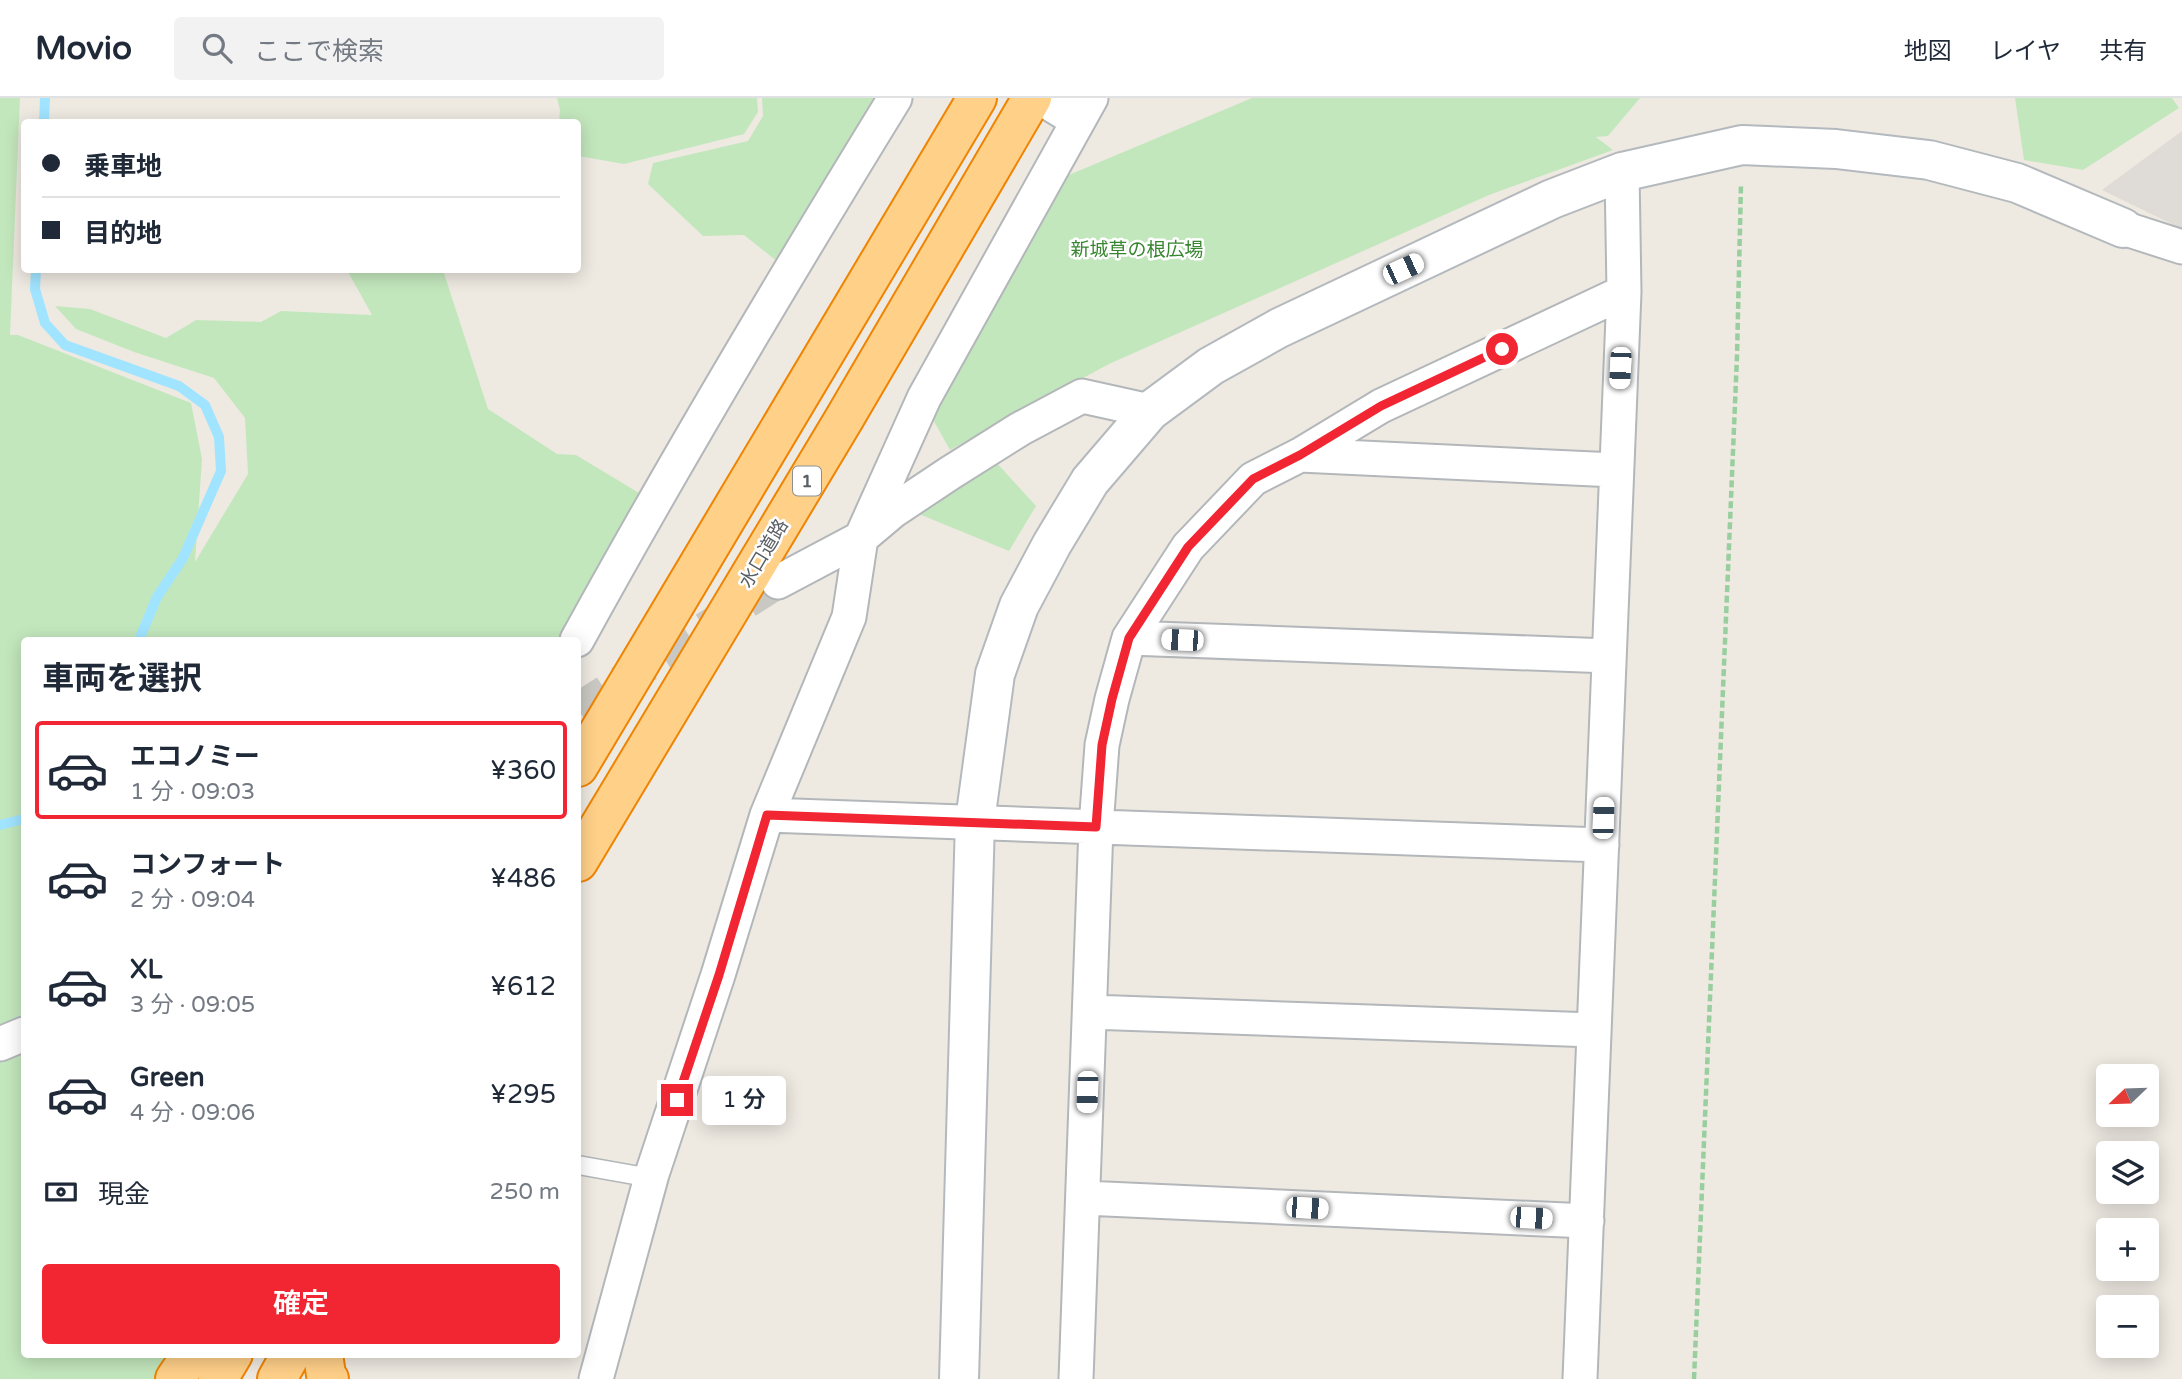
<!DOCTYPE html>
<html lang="ja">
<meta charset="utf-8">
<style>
:root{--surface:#fff;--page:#f2f2f3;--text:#1f2937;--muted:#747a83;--line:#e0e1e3;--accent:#f22532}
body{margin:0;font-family:"Varela Round","Noto Sans JP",sans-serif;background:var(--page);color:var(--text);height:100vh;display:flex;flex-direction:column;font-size:26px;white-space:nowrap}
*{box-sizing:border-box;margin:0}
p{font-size:23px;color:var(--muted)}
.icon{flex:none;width:38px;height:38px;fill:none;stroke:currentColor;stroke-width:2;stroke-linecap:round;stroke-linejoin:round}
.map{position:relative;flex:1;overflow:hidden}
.side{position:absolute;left:21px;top:539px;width:560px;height:721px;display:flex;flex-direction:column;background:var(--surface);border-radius:7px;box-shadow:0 4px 18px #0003}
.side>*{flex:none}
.top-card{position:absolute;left:21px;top:21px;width:560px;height:154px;border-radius:7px;box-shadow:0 4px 18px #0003;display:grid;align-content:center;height:154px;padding:0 21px;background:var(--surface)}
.needle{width:46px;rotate:247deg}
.tools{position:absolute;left:2096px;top:966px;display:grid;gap:14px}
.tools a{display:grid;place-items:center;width:63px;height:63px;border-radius:7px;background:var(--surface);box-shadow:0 4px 18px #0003;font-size:35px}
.end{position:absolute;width:32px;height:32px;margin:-16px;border:9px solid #f22532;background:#fff;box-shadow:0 0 0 4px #fff}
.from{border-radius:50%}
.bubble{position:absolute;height:49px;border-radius:7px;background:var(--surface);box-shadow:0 4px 18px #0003;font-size:23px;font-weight:600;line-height:49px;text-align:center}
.car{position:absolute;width:21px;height:42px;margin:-21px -10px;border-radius:9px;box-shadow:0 0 5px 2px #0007;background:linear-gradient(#fff 24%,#345 0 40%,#fff 0 76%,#345 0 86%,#fff 0)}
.top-card b{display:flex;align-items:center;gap:24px;height:66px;font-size:26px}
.top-card b+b{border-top:2px solid var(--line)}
.top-card i{width:18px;height:18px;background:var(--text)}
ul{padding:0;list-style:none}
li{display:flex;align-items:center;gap:21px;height:98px;margin:0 14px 10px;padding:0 7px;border:4px solid transparent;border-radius:7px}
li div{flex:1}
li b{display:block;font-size:26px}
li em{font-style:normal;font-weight:600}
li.on{border-color:var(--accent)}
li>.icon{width:63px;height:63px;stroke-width:1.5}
h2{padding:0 21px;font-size:32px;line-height:84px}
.pay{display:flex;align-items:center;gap:18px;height:77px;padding:0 21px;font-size:26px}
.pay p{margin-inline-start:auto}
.cta{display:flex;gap:14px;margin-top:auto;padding:14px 21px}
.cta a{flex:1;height:80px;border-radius:7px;background:var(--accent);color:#fff;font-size:28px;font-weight:600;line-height:80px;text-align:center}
header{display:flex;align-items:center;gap:42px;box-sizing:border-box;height:98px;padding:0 35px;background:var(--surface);border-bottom:2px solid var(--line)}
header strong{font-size:33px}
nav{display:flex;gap:38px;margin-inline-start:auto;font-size:24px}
.search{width:490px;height:63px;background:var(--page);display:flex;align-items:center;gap:18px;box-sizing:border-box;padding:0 24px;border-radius:7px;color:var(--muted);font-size:26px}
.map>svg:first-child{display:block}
.industrial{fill:#dfdcd7}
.green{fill:#c3e7bd}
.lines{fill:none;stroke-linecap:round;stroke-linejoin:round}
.stream{stroke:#a1e4ff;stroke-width:10}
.street-tunnel{stroke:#c9c8c2;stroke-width:33;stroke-dasharray:33 17;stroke-linecap:butt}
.lane-casing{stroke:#b3b7ba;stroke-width:21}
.street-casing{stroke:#b3b7ba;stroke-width:37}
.secondary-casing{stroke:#b4b9be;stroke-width:42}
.highway-casing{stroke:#f08300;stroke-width:42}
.path{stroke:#99ce9f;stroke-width:4.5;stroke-dasharray:7 3.5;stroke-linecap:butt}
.lane{stroke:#fff;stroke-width:18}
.street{stroke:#fff;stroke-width:33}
.secondary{stroke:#fff;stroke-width:38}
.highway{stroke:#ffd088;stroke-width:38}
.route{stroke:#f22532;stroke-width:9}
.labels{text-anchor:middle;stroke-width:5;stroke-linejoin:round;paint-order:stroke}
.shield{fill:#fff;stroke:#8c9092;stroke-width:2}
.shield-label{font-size:18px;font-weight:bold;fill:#5b6064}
.park-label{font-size:19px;fill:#388630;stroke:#fff}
.street-label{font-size:19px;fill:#5b6064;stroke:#fff}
</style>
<header>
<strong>Movio</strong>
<div class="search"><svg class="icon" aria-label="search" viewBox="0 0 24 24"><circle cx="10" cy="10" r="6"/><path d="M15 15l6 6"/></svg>ここで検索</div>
<nav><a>地図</a><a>レイヤ</a><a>共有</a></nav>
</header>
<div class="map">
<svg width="2182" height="1281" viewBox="0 0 2182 1281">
<rect width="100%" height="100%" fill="#eeeae2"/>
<!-- industrial -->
<path class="industrial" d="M2182,33V131L2102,92Z"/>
<!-- green -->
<path class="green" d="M0,0H20L10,237H18L191,305L202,361L195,464L248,376L245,320L214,280L134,254L76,231L55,208L90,211L166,240L196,222L261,224L281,213L372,217L347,172H443L488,311L557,356L576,357L644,398L564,542H24V1256L172,1257L155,1281H0Z
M557,0H757L758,14L744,36L624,66L578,58V24H559L560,12Z
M762,0H879L783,168L744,137L703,138L648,86L653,65L748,43L763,18Z
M1252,0H1640L1608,38L1596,39L1613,52L1489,97L1109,266L950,352L931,318L1064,79Z
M2015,0H2172L2179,10L2083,72L2024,62Z
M995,363L1036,408L1009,453L914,414Z"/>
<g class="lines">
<!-- stream -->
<path class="stream" d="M44,24L45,0
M36,172L35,191L45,225L65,247L179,288L205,307L219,339L221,373L183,460L157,499L139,542
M0,727L24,721"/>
<!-- street-tunnel -->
<path class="street-tunnel" d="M578,611L778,484"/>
<defs>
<path id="lane" d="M578,1067L651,1080"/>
<path id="street" d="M1052,7L1078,23
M2123,130L2182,149
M1300,357L1615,372
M778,484L861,440L893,413L950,375L1020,331L1082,298L1150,313
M1129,540L1609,558
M577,542C678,358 785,179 895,0
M767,717L1602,747
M1090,914L1593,932
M0,946L24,936
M1084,1100L1587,1123
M596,1281L652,1076L718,877L767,717L849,519L861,440L924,300L1091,0
M1076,1281L1096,729L1102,647L1112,601L1129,540L1188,449L1253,381L1300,357L1381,308L1624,194
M1580,1281L1624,194L1622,74"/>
<path id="secondary" d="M959,1281L975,723L995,576L1019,508L1052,446L1090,383L1150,313L1211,268L1279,230L1552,101L1622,74L1742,47L1836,51L1929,62L2017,85L2123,130"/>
<path id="highway" d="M578,669L977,0
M578,764L844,321L1032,0
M323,1256L326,1277L329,1281
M175,1281L192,1256
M218,1281L233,1256
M277,1281L291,1256"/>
</defs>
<!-- lane casing -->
<use href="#lane" class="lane-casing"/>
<!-- street casing -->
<use href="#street" class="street-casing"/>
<!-- secondary casing -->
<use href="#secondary" class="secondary-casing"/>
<!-- highway casing -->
<use href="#highway" class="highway-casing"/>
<!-- path -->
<path class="path" d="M1694,1281L1737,258L1741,86"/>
<!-- lane -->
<use href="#lane" class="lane"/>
<!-- street -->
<use href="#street" class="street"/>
<!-- secondary -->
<use href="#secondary" class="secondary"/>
<!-- highway -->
<use href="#highway" class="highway"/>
</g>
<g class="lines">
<!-- route -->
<path class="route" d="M677,1002L719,877L767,717L1096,729L1102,647L1112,601L1129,540L1188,449L1253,381L1300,357L1381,308L1502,251"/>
</g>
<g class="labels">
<!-- shield labels -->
<rect class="shield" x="793" y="368.5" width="28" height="29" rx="5"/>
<g class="shield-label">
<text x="807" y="389">1</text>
</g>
<!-- park labels -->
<g class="park-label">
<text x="1137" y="158">新城草の根広場</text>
</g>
<!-- street labels -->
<g class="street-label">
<text transform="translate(763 455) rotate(-59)" y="7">水口道路</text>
</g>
</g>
</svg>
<div class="tools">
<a><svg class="needle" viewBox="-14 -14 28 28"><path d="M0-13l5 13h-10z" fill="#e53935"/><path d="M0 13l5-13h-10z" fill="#747a83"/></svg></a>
<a><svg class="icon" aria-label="layers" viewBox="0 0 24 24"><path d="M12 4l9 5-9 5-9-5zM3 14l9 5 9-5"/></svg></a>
<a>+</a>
<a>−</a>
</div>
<i class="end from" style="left:1502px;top:251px"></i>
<i class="end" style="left:677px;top:1002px"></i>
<div class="bubble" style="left:702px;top:978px;width:84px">1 分</div>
<i class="car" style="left:1403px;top:171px;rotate:65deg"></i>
<i class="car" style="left:1620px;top:270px;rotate:183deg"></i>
<i class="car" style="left:1182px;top:542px;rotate:272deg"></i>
<i class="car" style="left:1603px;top:720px;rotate:2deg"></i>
<i class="car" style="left:1087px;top:994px;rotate:182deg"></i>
<i class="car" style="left:1307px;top:1110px;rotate:93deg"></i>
<i class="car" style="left:1531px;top:1120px;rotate:93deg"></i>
<div class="top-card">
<b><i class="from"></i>乗車地</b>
<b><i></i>目的地</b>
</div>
<section class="side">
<h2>車両を選択</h2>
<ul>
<li class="on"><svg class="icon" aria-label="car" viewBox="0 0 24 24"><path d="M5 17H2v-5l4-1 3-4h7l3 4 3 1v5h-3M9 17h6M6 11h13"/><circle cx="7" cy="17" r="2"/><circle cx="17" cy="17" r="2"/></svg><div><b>エコノミー</b><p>1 分 · 09:03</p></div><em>¥360</em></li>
<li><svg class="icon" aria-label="car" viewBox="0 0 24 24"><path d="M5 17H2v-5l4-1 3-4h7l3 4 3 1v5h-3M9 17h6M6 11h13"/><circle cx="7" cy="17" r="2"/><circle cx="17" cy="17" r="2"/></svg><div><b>コンフォート</b><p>2 分 · 09:04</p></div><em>¥486</em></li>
<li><svg class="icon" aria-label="car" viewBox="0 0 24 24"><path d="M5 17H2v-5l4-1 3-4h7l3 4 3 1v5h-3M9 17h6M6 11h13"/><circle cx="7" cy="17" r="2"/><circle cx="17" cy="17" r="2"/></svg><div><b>XL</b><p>3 分 · 09:05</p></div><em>¥612</em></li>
<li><svg class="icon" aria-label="car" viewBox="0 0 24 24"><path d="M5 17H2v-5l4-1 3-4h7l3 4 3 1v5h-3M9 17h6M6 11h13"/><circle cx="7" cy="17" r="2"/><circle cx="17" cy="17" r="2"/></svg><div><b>Green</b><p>4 分 · 09:06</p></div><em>¥295</em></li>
</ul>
<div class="pay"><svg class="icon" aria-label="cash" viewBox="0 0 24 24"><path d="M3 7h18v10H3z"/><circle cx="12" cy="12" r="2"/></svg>現金<p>250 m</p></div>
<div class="cta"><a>確定</a></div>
</section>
</div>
